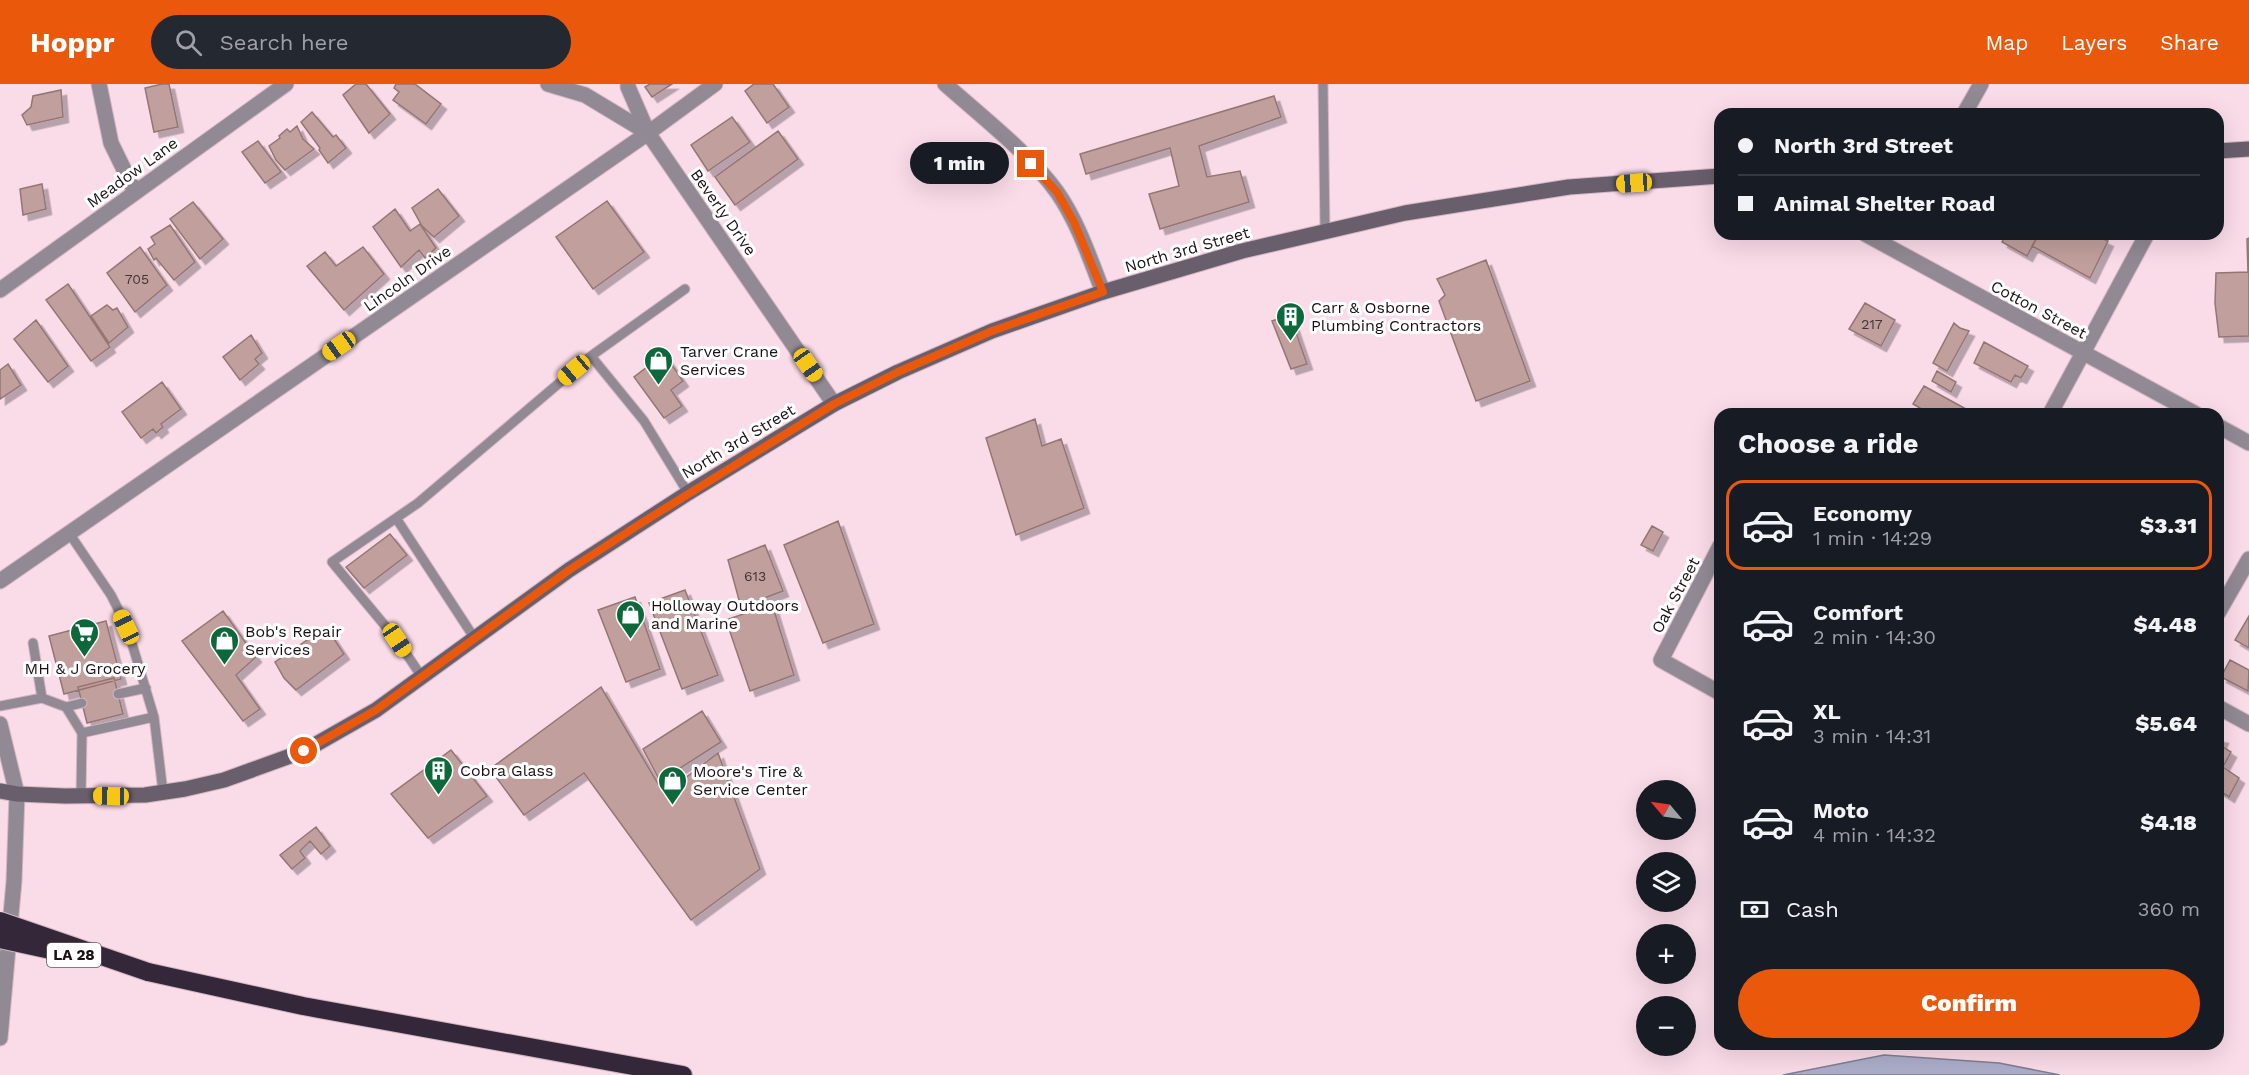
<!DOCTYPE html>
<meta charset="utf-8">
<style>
:root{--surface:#171b24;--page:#242831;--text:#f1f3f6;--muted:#9ea1a6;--line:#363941;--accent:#ea580c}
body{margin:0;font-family:"Work Sans",sans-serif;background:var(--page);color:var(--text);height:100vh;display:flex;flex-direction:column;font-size:22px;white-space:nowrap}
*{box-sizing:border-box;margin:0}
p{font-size:20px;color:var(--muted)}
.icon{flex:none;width:33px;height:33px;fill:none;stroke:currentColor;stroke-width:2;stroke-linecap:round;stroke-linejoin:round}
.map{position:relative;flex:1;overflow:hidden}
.sheet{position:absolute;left:1714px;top:324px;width:510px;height:642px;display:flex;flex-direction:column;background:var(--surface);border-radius:18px;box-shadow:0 6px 24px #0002}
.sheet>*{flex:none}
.banner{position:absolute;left:1714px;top:24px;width:510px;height:132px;border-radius:18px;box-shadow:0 6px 24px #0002;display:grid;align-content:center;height:132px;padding:0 24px;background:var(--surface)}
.needle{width:39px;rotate:299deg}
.controls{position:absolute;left:1636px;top:696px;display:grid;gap:12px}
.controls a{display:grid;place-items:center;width:60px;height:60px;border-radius:50%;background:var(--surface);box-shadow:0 6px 24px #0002;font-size:30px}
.end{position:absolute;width:27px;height:27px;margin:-14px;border:8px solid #ea580c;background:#fff;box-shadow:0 0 0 3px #fff}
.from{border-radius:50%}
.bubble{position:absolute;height:42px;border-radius:21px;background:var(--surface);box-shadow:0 6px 24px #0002;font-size:20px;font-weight:800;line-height:42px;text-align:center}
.car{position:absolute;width:18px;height:36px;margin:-18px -9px;border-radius:8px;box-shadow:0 0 4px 2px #0007;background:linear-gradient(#f5c518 24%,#345 0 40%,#f5c518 0 76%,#345 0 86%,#f5c518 0)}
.banner b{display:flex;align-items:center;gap:21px;height:57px;font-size:22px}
.banner b+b{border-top:2px solid var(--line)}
.banner i{width:15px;height:15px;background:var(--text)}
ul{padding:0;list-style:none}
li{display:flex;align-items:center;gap:18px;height:90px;margin:0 12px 9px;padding:0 12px;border:3px solid transparent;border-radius:18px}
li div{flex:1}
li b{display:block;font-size:22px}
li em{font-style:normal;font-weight:800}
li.active{border-color:var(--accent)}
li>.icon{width:54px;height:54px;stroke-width:1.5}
h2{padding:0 24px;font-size:27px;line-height:72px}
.pay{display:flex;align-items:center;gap:15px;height:66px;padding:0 24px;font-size:22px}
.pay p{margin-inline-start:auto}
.primary-button{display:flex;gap:12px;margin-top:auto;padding:12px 24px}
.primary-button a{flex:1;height:69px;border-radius:36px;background:var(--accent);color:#fff;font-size:24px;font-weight:800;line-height:69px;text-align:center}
header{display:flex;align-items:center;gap:36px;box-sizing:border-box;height:84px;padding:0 30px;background:var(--accent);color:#fff}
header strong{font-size:28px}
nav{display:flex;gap:33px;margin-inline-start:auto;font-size:21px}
.search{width:420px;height:54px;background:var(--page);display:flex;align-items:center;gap:15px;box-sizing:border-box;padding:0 21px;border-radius:33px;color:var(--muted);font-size:22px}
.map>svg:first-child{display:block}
.water{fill:#acadc9;stroke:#807e93;stroke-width:1.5}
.building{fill:#c19f9d;stroke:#947674;stroke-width:1.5;filter:url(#shadow)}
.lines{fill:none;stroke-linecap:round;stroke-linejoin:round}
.service-casing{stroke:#d2b7c2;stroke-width:11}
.minor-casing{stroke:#d2b7c2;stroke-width:17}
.secondary-casing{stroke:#d2b7c2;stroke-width:17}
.motorway-casing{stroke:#d2b7c2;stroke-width:20}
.service{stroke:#918993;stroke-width:9}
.minor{stroke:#918993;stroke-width:15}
.secondary{stroke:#695e6c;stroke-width:15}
.motorway{stroke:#35273a;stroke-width:18}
.motorway-bridge-casing{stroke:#d2b7c2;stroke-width:20;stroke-linecap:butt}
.motorway-bridge{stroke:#35273a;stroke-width:18}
.route{stroke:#ea580c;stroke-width:8}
.labels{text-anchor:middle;stroke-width:6;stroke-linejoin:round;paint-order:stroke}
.number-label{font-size:14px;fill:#443437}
.shield{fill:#fff;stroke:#5f585b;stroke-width:1.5}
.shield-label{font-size:15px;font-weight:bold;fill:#1b1115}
.street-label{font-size:16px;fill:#1b1115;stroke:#fff}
.poi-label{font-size:16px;fill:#1b1115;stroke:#fff;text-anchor:start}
</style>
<header>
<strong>Hoppr</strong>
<div class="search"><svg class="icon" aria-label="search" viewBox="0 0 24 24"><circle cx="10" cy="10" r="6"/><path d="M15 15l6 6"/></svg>Search here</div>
<nav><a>Map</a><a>Layers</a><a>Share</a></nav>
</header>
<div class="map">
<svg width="2249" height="991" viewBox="0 0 2249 991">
<defs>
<filter id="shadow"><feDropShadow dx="5.5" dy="5.5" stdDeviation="0" flood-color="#0004"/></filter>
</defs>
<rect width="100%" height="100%" fill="#fadbe8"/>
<!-- water -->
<path class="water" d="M1884,971L1999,979L2060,991H1783Z"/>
<!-- building -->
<path class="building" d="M162,0H169L178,43L154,48L145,4Z
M356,0H366L390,30L369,49L343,11Z
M396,0H415L441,20L426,40L393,16L399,8L394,4Z
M650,0H672L652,13L645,3Z
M754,0H773L789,23L767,39L745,7Z
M61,6L63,33L27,41L22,31L31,23L33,12Z
M1274,12L1281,33L1199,62L1207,93L1240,87L1249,118L1160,145L1149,110L1179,102L1170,64L1086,90L1080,70Z
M312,28L333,53L336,51L346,64L328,79L319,66L320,64L301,38Z
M732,33L750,58L708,87L691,61Z
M297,42L303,55L314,65L285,86L276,76L269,62L280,54L279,52L287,45L290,48Z
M778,47L798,75L735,121L715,93Z
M258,57L281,88L265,99L242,68Z
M42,100L46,125L23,131L20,105Z
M438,105L459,132L434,153L422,142L412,124Z
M607,117L644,168L593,205L556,153Z
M193,118L223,155L200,175L170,135Z
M395,125L410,147L420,140L436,164L425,174L419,166L401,183L373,143Z
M170,141L195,178L174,196L156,174L154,176L148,165L155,160L151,153Z
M2006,150H2039L2027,172L2002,158Z
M2039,150H2092L2108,157L2090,194L2032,162Z
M2249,154V252L2219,253L2215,219L2216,189L2248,188L2247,155Z
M140,163L167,201L135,228L107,189Z
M363,163L384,190L344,226L307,182L325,168L336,182Z
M1486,176L1530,297L1476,317L1439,217L1445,211L1437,195Z
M68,200L110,263L91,277L46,216Z
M1865,219L1895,236L1881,262L1849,245Z
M107,221L113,226L117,224L128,243L109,259L91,232Z
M1290,231L1307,280L1291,285L1272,237Z
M36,236L68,282L48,298L14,255Z
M1954,239L1960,244L1969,247L1947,287L1933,279Z
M251,251L262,269L255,275L259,280L240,296L223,273Z
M1984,258L2028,282L2021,294L2015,291L2011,298L1974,279Z
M667,274L683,297L671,306L682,322L664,334L634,293L651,280L654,283Z
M8,280L21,301L0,315V286Z
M1937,287L1956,298L1951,308L1932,297Z
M162,298L181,325L161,340L163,343L156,349L153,345L141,354L122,328Z
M1924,302L1975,330H1930L1913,320Z
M1035,335L1042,362L1061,355L1084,424L1016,451L986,354Z
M838,437L874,540L823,559L784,461Z
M1652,442L1663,448L1653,467L1641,461Z
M390,450L407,471L364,504L346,483Z
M765,461L783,507L741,523L728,476Z
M685,506L718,591L682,605L649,519Z
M635,513L660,585L626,598L598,526Z
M772,520L794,591L750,607L726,536Z
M223,527L256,573L236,591L260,625L243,637L182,557Z
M2249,532V564L2235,556Z
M106,537L121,595L64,610L49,552Z
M326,543L344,570L296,606L284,594L275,578Z
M2230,576L2249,586L2248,607L2221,593Z
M114,594L123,630L87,639L78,603Z
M601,603L664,710L718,669L760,785L691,836L584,689L524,731L490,685Z
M702,627L721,658L660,697L643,665Z
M2218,653L2223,654L2220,661L2231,668L2223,683L2239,694L2229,713L2218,706Z
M451,666L487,712L428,754L391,710Z
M316,743L330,762L321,770L310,757L300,767L305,774L292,785L280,771Z"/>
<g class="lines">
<defs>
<path id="service" d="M1323,0L1325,147
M591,272L685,205
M396,434L475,555
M69,449L111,511L127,543L154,633L163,708
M33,559L42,614
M422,593L397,556L332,478L418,419L591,272L644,337L688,409
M118,610L146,604
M0,622L42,614L66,623L82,649L81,712
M66,623L82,619
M82,649L154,633"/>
<path id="minor" d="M99,0L111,59L135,108
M548,0L585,11L648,49L834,320
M628,0V3L648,49
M945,0C981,32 1030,70 1057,108C1078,138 1090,175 1103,208
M1964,30L1981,0
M1865,150L2196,330
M0,206L286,0
M2050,330L2147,150
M2218,342L2249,359
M1720,462L1661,576L1720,609
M0,497L648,49L715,0
M2218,529L2249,475
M2218,623L2249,640
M0,640L17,710L14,797L0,954"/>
<path id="secondary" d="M2218,67L2249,65
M0,707L17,710L65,712L145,711L185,705L224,696L304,667L376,626L569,486L688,409L834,320L898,288L992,247L1103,208L1242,167L1405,129L1569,103L1720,92"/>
<path id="motorway" d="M148,888L303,922L683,991"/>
</defs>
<!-- service casing -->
<use href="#service" class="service-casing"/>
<!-- minor casing -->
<use href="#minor" class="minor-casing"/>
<!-- secondary casing -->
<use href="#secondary" class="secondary-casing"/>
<!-- motorway casing -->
<use href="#motorway" class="motorway-casing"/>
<!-- service -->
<use href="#service" class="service"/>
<!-- minor -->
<use href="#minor" class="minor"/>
<!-- secondary -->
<use href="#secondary" class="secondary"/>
<!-- motorway -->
<use href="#motorway" class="motorway"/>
<defs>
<path id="motorway-bridge" d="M0,837L148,888
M0,855L64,869"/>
</defs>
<!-- motorway-bridge casing -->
<use href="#motorway-bridge" class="motorway-bridge-casing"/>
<!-- motorway-bridge -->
<use href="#motorway-bridge" class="motorway-bridge"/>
</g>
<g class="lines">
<!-- route -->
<path class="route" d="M304,667L376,626L569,486L643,438L834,320L898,288L992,247L1103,208L1074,138L1057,108L1031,80"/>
</g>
<!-- icons -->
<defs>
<symbol id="building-pin" viewBox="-11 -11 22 30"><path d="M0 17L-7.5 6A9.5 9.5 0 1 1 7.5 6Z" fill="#0d683b" stroke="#fff"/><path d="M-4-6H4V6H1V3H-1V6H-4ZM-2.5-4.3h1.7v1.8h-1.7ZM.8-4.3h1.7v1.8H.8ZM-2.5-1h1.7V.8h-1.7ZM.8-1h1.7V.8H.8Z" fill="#fff"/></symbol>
<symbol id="shop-pin" viewBox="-11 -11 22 30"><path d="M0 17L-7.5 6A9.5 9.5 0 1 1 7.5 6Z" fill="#0d683b" stroke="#fff"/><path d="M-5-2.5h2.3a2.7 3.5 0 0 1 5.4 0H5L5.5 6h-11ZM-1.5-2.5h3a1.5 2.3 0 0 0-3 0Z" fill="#fff"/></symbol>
<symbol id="supermarket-pin" viewBox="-11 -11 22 30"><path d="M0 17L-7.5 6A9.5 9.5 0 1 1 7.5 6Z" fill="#0d683b" stroke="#fff"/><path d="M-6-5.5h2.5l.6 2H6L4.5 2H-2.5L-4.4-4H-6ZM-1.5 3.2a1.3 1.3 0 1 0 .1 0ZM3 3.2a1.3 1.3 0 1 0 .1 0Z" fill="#fff"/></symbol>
</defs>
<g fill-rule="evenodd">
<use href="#building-pin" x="1274" y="216" width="33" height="45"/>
<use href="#shop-pin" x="642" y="260" width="33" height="45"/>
<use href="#shop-pin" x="614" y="514" width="33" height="45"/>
<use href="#supermarket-pin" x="68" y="532" width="33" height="45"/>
<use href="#shop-pin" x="208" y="540" width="33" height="45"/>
<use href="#building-pin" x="422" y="670" width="33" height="45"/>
<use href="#shop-pin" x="656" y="680" width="33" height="45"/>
</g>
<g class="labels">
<!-- number labels -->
<g class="number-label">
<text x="137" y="200">705</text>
<text x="1872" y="245">217</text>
<text x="755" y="497">613</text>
</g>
<!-- shield labels -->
<rect class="shield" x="47" y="859" width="54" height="24" rx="4.5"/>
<g class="shield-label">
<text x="74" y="876">LA 28</text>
</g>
<!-- street labels -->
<g class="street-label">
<text transform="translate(132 88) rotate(-36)" y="6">Meadow Lane</text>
<text transform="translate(724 128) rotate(55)" y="6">Beverly Drive</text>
<text transform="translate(1187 165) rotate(-16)" y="6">North 3rd Street</text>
<text transform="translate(407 194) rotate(-35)" y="6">Lincoln Drive</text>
<text transform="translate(2039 225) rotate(28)" y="6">Cotton Street</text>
<text transform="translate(738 357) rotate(-31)" y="6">North 3rd Street</text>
<text transform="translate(1675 511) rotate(-62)" y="6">Oak Street</text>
</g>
<!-- poi labels -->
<g class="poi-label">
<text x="1311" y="229">Carr &amp; Osborne<tspan x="1311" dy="18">Plumbing Contractors</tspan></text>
<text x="680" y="273">Tarver Crane<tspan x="680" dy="18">Services</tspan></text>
<text x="651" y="527">Holloway Outdoors<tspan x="651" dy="18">and Marine</tspan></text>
<text x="245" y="553">Bob's Repair<tspan x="245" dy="18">Services</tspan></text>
<text x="85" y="590" text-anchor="middle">MH &amp; J Grocery</text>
<text x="460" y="692">Cobra Glass</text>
<text x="693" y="693">Moore's Tire &amp;<tspan x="693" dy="18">Service Center</tspan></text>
</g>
</g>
</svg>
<div class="controls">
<a><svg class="needle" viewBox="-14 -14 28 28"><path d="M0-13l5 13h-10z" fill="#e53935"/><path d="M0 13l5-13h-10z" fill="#9ea1a6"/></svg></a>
<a><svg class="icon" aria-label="layers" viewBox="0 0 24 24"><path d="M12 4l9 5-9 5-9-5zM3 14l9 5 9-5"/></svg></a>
<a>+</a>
<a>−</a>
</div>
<i class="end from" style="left:304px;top:667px"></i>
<i class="end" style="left:1031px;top:80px"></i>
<div class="bubble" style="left:910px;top:58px;width:99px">1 min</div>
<i class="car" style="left:1634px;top:99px;rotate:266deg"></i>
<i class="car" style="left:339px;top:262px;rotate:235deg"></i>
<i class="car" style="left:808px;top:281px;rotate:145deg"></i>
<i class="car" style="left:574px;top:286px;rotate:230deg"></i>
<i class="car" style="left:126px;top:543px;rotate:335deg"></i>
<i class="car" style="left:397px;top:556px;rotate:146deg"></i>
<i class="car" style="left:111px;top:712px;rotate:271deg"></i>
<div class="banner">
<b><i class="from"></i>North 3rd Street</b>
<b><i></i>Animal Shelter Road</b>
</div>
<section class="sheet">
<h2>Choose a ride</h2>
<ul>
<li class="active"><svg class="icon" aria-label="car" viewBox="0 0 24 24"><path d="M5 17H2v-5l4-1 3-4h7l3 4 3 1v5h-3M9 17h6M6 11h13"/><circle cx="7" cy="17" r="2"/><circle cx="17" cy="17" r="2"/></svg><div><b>Economy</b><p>1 min · 14:29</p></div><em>$3.31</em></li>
<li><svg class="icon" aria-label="car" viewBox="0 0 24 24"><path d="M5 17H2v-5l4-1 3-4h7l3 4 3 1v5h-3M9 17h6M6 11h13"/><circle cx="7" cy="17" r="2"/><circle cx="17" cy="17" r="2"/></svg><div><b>Comfort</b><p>2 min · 14:30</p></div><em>$4.48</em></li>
<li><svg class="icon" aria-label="car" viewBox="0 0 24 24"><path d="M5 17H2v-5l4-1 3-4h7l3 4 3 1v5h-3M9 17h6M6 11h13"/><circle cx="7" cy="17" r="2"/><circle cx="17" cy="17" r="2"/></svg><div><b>XL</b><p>3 min · 14:31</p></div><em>$5.64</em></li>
<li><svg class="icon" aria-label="car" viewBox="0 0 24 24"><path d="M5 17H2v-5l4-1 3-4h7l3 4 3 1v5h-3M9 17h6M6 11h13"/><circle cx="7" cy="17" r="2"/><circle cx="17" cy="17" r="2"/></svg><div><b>Moto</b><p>4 min · 14:32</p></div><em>$4.18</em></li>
</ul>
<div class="pay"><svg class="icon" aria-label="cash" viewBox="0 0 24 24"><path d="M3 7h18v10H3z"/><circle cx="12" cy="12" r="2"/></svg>Cash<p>360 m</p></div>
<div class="primary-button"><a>Confirm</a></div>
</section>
</div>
